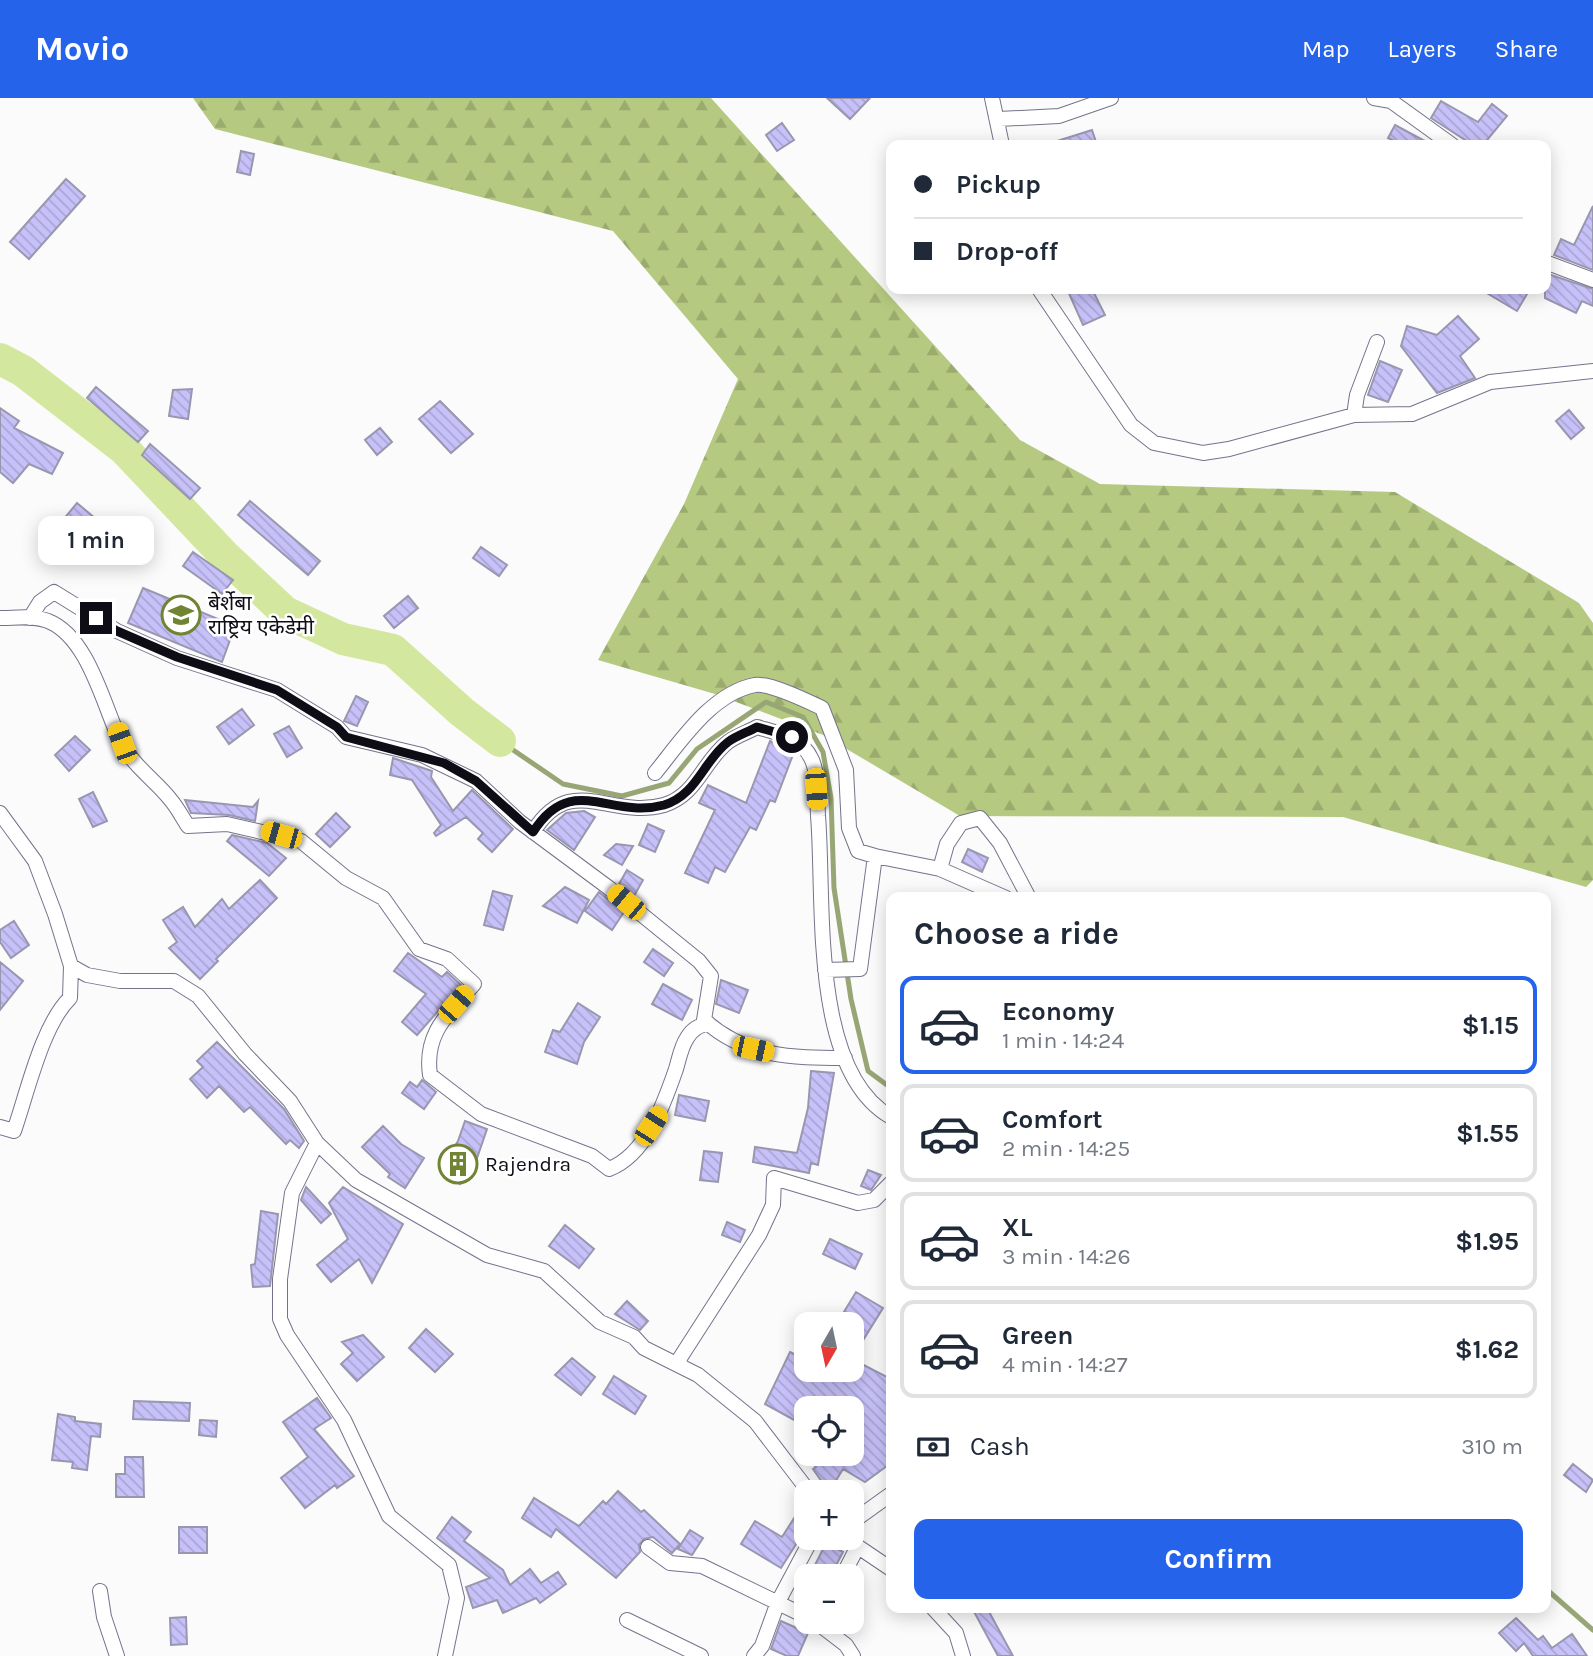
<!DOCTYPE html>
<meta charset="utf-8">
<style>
:root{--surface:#fff;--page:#f2f2f3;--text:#1f2937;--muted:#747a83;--line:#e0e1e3;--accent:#2563eb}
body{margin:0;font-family:Karla,"Noto Sans Devanagari",sans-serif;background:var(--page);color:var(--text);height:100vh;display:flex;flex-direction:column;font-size:26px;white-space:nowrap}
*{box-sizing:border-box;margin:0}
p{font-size:23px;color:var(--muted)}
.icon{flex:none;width:38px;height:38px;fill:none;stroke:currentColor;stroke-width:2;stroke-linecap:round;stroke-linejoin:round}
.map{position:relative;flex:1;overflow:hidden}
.panel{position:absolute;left:886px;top:794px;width:665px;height:721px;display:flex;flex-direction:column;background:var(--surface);border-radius:14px;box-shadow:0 4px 18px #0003}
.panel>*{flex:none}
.guide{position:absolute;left:886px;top:42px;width:665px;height:154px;border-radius:14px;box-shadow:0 4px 18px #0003;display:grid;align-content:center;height:154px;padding:0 28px;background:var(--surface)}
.needle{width:46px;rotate:189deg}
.buttons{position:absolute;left:794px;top:1214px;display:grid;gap:14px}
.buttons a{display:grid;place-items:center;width:70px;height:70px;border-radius:14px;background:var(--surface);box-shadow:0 4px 18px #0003;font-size:35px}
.end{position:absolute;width:32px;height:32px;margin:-16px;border:9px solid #0e0d16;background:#fff;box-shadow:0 0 0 4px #fff}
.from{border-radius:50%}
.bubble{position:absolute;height:49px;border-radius:14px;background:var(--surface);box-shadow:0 4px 18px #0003;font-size:23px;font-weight:700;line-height:49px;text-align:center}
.car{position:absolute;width:21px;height:42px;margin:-21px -10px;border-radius:9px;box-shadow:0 0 5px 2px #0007;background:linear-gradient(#f5c518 24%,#345 0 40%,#f5c518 0 76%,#345 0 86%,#f5c518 0)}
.guide b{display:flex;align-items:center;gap:24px;height:66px;font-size:26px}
.guide b+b{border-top:2px solid var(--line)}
.guide i{width:18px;height:18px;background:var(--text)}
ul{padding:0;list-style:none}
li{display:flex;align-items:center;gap:21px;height:98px;margin:0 14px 10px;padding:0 14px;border:4px solid var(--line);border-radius:14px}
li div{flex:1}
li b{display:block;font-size:26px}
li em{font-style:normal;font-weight:700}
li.current{border-color:var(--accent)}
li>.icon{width:63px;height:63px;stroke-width:1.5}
h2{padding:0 28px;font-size:32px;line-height:84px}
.pay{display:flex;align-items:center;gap:18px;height:77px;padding:0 28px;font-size:26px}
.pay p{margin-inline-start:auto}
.action{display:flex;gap:14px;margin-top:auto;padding:14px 28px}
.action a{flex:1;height:80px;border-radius:14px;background:var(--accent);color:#fff;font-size:28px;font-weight:700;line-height:80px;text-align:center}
header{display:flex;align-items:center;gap:42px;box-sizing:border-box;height:98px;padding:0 35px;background:var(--accent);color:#fff}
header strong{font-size:33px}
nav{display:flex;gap:38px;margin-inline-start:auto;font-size:24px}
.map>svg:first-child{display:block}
.forest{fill:url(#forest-firs)}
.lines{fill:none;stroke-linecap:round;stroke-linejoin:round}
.stream{stroke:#98a675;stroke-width:5}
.river{stroke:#d3e89e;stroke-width:32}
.building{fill:url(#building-back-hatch);stroke:#9997b0;stroke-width:2}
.street-casing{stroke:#75738b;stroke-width:16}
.street{stroke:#fff;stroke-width:14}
.route{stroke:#0e0d16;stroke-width:9}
.labels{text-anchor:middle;stroke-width:5;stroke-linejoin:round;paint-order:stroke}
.poi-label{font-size:21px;fill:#0e0d16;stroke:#fff;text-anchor:start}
</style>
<header>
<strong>Movio</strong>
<nav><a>Map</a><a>Layers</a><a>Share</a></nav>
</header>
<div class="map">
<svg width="1593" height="1558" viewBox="0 0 1593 1558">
<defs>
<pattern id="forest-firs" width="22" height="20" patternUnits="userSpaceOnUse" patternTransform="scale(1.75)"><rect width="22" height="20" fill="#b5c980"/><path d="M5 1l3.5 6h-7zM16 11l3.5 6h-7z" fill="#9aab6e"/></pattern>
<pattern id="building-back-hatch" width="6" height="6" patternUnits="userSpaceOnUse" patternTransform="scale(1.75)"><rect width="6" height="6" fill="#c7c1f9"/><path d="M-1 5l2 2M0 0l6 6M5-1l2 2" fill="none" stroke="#aaa5d5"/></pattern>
</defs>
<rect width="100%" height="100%" fill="#fbfbfb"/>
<!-- forest -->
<path class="forest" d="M193,0H711L1020,342L1100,386L1395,394L1579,505L1593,525V782L1586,789L1343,719L960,718L823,637L715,596L598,562L684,406L738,281L613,133L215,31Z"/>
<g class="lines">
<!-- stream -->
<path class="stream" d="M500,643L563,686L622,698L669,685L697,651L766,604L803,619L823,654L831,700L834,790L851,901L868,973L891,990
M1545,1490L1593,1532"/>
<!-- river -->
<path class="river" d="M0,261L23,273L124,351L225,458L285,514L343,541L393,552L462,614L500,643"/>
</g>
<!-- building -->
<path class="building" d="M827,0H870L850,21Z
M1441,3L1478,24L1492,6L1507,18L1483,47H1473L1431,20Z
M782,25L794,42L777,53L766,37Z
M1395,27L1432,47H1402L1388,40Z
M1092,32L1097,47H1054V44Z
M241,53L254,56L250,77L237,74Z
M66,81L85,98L29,161L10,144Z
M1593,108V172L1554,157L1561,141L1574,147Z
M1545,175L1593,191V208L1582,203L1576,215L1545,200Z
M1067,191H1092L1105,217L1083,227Z
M1480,191H1530L1517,213Z
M1458,218L1479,241L1460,258L1475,280L1437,295L1401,248L1407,228L1437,237Z
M1380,263L1402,272L1388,304L1368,297Z
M96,289L148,333L138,344L87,300Z
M192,291L188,321L169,318L173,292Z
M440,303L473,336L451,355L419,321Z
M0,310L19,323L14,330L63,355L52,376L29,366L13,385L0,374Z
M1569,312L1584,330L1571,341L1556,323Z
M380,330L392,344L377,357L365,342Z
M150,346L200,390L190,401L142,357Z
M250,403L320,463L308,477L238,417Z
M77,405L121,442L123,459L100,462L98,452L63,422Z
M481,449L507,467L499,478L473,460Z
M193,454L233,482L222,496L183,468Z
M143,490L235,528L222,564L128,525Z
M408,498L418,510L394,530L384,518Z
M356,598L368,604L357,628L344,623Z
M242,611L254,627L229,646L217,629Z
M289,628L302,650L287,659L274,636Z
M75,638L90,652L69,673L55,657Z
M770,643L794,654L775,704L770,702L756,732L750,729L725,774L715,769L708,785L685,775L715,712L699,705L708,687L746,705Z
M393,660L432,673L431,679L453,713L472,692L513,731L492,754L478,741L483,735L466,719L436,738L434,735L441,727L412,682L390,677Z
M93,694L107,723L93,729L79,701Z
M185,702L253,709L258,703L255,723L229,717L191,715Z
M584,713L595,719L574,752L547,732L566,715Z
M336,715L350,729L330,749L316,736Z
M648,726L664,733L655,754L639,747Z
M232,737L267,745L286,760L269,778L227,743Z
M616,746L633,748L622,767L604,757Z
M968,751L988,760L982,774L962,764Z
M627,772L643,782L634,798L619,786Z
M260,782L277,800L216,861L218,863L200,881L169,850L177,844L163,822L183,809L195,829L222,801L229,811Z
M565,789L589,802L577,825L543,808Z
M493,793L512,798L503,832L484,827Z
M599,794L624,814L612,832L585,813Z
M14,823L29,847L11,860L0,844V832Z
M653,851L673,865L664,878L644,864Z
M408,855L442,879L447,874L461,887L417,937L402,924L426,896L394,873Z
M0,864L23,883L0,912Z
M721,882L748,892L739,915L716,906Z
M663,886L692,902L682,922L652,906Z
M578,905L600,919L584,944L577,966L545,954L553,932L560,934Z
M217,944L284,1011L304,1043L299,1050L290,1042L286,1046L250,1009L244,1014L219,988L207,1000L190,981L203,969L197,963Z
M811,973L834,975L818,1067L811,1065L809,1075L753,1064L755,1049L797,1055L808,1010Z
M422,982L436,994L424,1011L402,995L410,984L417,989Z
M679,997L709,1003L705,1023L675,1017Z
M465,1023L487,1031L476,1063L460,1086L440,1071L458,1043Z
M383,1028L401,1046L424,1060L405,1090L388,1079L390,1076L362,1049Z
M704,1053L722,1055L718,1084L700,1082Z
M868,1072L881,1077L871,1092L861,1088Z
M306,1089L331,1116L321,1125L301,1102Z
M343,1089L403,1126L372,1185L359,1161L331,1184L317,1167L348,1141L329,1105Z
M261,1113L278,1116L270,1188L253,1189L251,1167L255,1166Z
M727,1124L745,1132L740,1144L722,1137Z
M565,1127L594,1151L579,1170L549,1148Z
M830,1141L862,1156L855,1171L823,1156Z
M856,1194L883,1210L852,1260V1227H836Z
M627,1203L648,1223L640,1232L615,1216Z
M426,1231L453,1256L435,1274L409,1250Z
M363,1237L384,1259L357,1283L341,1266L353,1255L342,1244Z
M790,1254L807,1263V1272H852V1261L891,1281V1365L865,1384L843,1371L829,1394L813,1371L816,1369L804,1356H852V1311H807V1329L765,1306Z
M572,1260L595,1279L581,1297L555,1277Z
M614,1278L646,1298L635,1316L603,1296Z
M317,1300L331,1320L314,1331L354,1378L337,1390L335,1387L305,1410L281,1380L308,1359L283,1324Z
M134,1303L190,1305L189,1323L133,1321Z
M58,1316L75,1319V1323L101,1326L100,1339L91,1338L87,1372L72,1370L73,1364L52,1362Z
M200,1322L217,1323L216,1339L199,1337Z
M125,1359H143L144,1399H116V1376H125Z
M1573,1366L1593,1382L1586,1394L1564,1377Z
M618,1393L641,1414L644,1412L680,1446L672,1455L653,1439L644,1441L639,1447L640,1454L616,1480L556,1431L551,1439L522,1420L534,1400L579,1428L603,1403L606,1406Z
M805,1403L807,1429L781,1470L741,1446L755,1423L782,1439Z
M452,1419L471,1434L464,1443L503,1472L510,1487L530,1471L541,1485L558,1474L566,1486L540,1505L536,1500L503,1515L497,1502L473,1510L466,1489L490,1480L437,1440Z
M179,1429H207V1455H179Z
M690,1432L703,1440L692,1457L678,1451Z
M826,1445L843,1454L830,1479H809Z
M972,1510H987L1013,1558H998Z
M186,1519L187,1546L171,1547L170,1520Z
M1516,1520L1538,1542L1543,1538L1552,1550L1572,1536L1587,1558H1533L1524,1545L1516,1553L1499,1535Z
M781,1523L808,1535L798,1558H787L771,1551Z"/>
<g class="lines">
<defs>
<path id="street" d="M992,0L1002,47
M1374,0L1391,3L1452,47
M999,21L1059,18L1111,0
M1545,164L1593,182
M1039,191L1131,327L1154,345L1203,355L1229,351L1354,317L1412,316L1490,284L1593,273
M1354,317L1357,297L1377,244
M0,520C15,520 34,517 48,523C89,539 104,610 121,644C133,668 155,682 170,701C177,709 182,719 188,728L227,726L301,743L346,780L383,800L419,851L447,861L474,886C448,916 424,935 430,977L481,1016L592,1058L609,1071C646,1057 664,1006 676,971C679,961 681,949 687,940C692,931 699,928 708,925
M30,520L40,504L54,494L117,533L177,560L277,592L337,629L346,639L422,657L476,683L520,724L609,790L699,863L711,878L704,922C745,959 791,960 845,960
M655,675C681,643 712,595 755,587C771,585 807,603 822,610L846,672L849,730L858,753L875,758
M0,715L35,763L55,816L71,868L70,900C42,927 27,996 14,1033L0,1029
M533,734C571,673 609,722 664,707C697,697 703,663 728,644C736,638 748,634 757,629C777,635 801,639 811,660C819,675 817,701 818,718C825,800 809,973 891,1019
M940,771L947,746L961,725L980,720L1000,745L1029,800
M71,868L87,877L120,883H174L198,898L245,956L290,1003L317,1045L356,1082L487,1157L544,1173L600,1224L634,1239L644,1250L698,1277L755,1323L810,1395
M825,872L860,871L875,758L940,771L1006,800
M317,1045L292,1095L280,1181V1221L287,1237L344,1322L389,1418L449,1467L457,1500L445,1558
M680,1266V1260L759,1137L773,1107L774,1080L858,1105L874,1102L891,1085
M852,1424L891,1396
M845,1440L891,1471
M648,1449L670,1465L702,1468L807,1519
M842,1479L857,1450
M100,1493L104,1519L117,1558
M933,1510L956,1535L963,1558
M627,1522L701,1558
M816,1524L846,1547L853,1558
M754,1558L762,1548L778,1504L812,1440"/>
</defs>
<!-- street casing -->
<use href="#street" class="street-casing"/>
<!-- street -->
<use href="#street" class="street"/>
</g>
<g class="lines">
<!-- route -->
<path class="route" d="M96,520L117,533L177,559L277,592L337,629L346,639L444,665L476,683L533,734C572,673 609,722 664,707C697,697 703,663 728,644C736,638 748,634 757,629L792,639"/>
</g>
<!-- icons -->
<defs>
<symbol id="school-ring" viewBox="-11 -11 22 22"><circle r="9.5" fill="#fff" stroke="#708434" stroke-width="1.5"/><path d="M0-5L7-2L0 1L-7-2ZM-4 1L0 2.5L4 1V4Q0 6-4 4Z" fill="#708434"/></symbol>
<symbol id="building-ring" viewBox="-11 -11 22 22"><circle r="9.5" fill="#fff" stroke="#708434" stroke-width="1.5"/><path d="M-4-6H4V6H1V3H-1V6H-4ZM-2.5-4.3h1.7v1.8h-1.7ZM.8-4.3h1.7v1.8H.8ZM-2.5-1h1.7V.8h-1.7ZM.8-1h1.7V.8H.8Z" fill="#708434"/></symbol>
</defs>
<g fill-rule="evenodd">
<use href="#school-ring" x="159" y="495" width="44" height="44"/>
<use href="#building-ring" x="436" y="1044" width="44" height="44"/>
</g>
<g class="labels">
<!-- poi labels -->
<g class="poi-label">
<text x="208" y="512">बेर्शेबा<tspan x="208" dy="24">राष्ट्रिय एकेडेमी</tspan></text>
<text x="485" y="1073">Rajendra</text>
</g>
</g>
</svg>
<div class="buttons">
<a><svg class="needle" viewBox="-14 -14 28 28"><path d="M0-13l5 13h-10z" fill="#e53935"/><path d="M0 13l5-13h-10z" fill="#747a83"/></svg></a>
<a><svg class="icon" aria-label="locate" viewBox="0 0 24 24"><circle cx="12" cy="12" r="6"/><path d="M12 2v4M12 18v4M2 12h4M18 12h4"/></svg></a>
<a>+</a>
<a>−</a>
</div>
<i class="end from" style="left:792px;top:639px"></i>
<i class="end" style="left:96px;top:520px"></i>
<div class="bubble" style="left:38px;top:418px;width:116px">1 min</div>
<i class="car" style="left:122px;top:645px;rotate:340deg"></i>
<i class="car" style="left:816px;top:691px;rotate:176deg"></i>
<i class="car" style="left:281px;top:737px;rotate:286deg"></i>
<i class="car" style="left:626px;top:804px;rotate:310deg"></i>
<i class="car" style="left:456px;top:906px;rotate:41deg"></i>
<i class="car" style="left:753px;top:951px;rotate:102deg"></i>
<i class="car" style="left:651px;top:1028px;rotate:33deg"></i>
<div class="guide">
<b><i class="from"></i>Pickup</b>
<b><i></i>Drop-off</b>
</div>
<section class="panel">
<h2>Choose a ride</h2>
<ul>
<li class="current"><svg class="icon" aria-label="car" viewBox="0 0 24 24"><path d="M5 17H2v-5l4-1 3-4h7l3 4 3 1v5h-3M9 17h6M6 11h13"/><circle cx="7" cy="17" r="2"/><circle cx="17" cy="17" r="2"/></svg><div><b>Economy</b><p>1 min · 14:24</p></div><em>$1.15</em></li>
<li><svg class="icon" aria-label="car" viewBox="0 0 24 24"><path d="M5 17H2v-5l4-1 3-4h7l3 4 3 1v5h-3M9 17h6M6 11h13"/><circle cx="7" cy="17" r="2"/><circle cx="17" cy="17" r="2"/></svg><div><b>Comfort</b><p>2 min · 14:25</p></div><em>$1.55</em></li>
<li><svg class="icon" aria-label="car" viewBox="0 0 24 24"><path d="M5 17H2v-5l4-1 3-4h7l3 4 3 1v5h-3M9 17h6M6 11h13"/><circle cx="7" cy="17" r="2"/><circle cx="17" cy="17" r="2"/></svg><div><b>XL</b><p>3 min · 14:26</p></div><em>$1.95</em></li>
<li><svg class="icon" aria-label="car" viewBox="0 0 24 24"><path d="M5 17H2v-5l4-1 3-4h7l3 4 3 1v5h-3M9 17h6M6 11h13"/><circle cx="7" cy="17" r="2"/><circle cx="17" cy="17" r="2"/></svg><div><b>Green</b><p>4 min · 14:27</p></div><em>$1.62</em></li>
</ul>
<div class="pay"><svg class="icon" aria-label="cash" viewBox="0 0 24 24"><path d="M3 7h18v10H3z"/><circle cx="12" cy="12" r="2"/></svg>Cash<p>310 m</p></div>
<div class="action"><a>Confirm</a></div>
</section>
</div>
